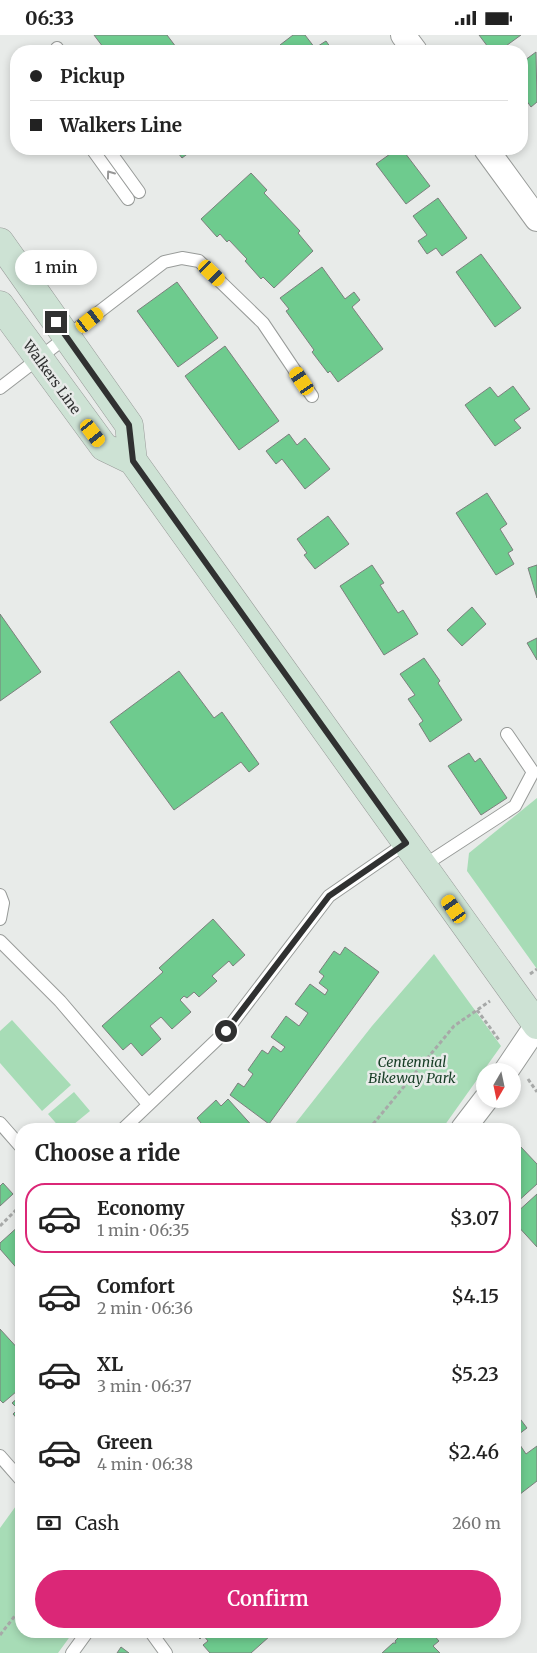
<!DOCTYPE html>
<meta charset="utf-8">
<style>
:root{--surface:#fff;--page:#f6f6f6;--text:#222;--muted:#767676;--line:#e0e0e0;--accent:#db2777}
body{margin:0;font-family:Merriweather,serif;background:var(--page);color:var(--text);height:100vh;display:flex;flex-direction:column;font-size:19px;white-space:nowrap}
*{box-sizing:border-box;margin:0}
p{font-size:16px;color:var(--muted)}
.icon{flex:none;width:28px;height:28px;fill:none;stroke:currentColor;stroke-width:2;stroke-linecap:round;stroke-linejoin:round}
.map{position:relative;flex:1;overflow:hidden}
.drawer{position:absolute;left:15px;top:1088px;width:506px;height:515px;display:flex;flex-direction:column;background:var(--surface);border-radius:20px;box-shadow:0 2px 8px #0003}
.drawer>*{flex:none}
.top-card{position:absolute;left:10px;top:10px;width:518px;height:110px;border-radius:20px;box-shadow:0 2px 8px #0003;display:grid;align-content:center;height:110px;padding:0 20px;background:var(--surface)}
.needle{width:32px;rotate:189deg}
.buttons{position:absolute;left:476px;top:1028px;display:grid;gap:10px}
.buttons a{display:grid;place-items:center;width:45px;height:45px;border-radius:50%;background:var(--surface);box-shadow:0 2px 8px #0003;font-size:25px}
.end{position:absolute;width:22px;height:22px;margin:-11px;border:6px solid #303131;background:#fff;box-shadow:0 0 0 2px #fff}
.from{border-radius:50%}
.bubble{position:absolute;height:35px;border-radius:18px;background:var(--surface);box-shadow:0 2px 8px #0003;font-size:16px;font-weight:600;line-height:35px;text-align:center}
.car{position:absolute;width:15px;height:30px;margin:-15px -8px;border-radius:6px;box-shadow:0 0 4px 1px #0007;background:linear-gradient(#f5c518 24%,#345 0 40%,#f5c518 0 76%,#345 0 86%,#f5c518 0)}
.top-card b{display:flex;align-items:center;gap:18px;height:48px;font-size:19px}
.top-card b+b{border-top:1px solid var(--line)}
.top-card i{width:12px;height:12px;background:var(--text)}
ul{padding:0;list-style:none}
li{display:flex;align-items:center;gap:15px;height:70px;margin:0 10px 8px;padding:0 10px;border:2px solid transparent;border-radius:20px}
li div{flex:1}
li b{display:block;font-size:19px}
li em{font-style:normal;font-weight:600}
li.active{border-color:var(--accent)}
li>.icon{width:45px;height:45px;stroke-width:1.5}
h2{padding:0 20px;font-size:22px;line-height:60px}
.pay{display:flex;align-items:center;gap:12px;height:55px;padding:0 20px;font-size:19px}
.pay p{margin-inline-start:auto}
.primary-button{display:flex;gap:10px;margin-top:auto;padding:10px 20px}
.primary-button a{flex:1;height:58px;border-radius:30px;background:var(--accent);color:#fff;font-size:20px;font-weight:600;line-height:58px;text-align:center}
.status{display:flex;justify-content:space-between;align-items:center;height:35px;padding:0 25px;background:var(--surface);direction:ltr}
.status svg{height:14px;fill:currentColor}
.map>svg:first-child{display:block}
.green{fill:#a7dcb6}
.building{fill:#6ecb8e;stroke:#7c7f7d}
.lines{fill:none;stroke-linecap:round;stroke-linejoin:round}
.lane-casing{stroke:#989b99;stroke-width:14}
.street-casing{stroke:#989b99;stroke-width:26}
.secondary-casing{stroke:#989b99;stroke-width:29}
.path{stroke:#a7a9a8;stroke-width:3;stroke-dasharray:4 2.5;stroke-linecap:butt}
.lane{stroke:#fff;stroke-width:12}
.street{stroke:#fff;stroke-width:24}
.secondary{stroke:#cde2d4;stroke-width:28}
.oneway{stroke:#989898}
.route{stroke:#303131;stroke-width:6}
.labels{text-anchor:middle;stroke-width:5;stroke-linejoin:round;paint-order:stroke}
.street-label{font-size:14px;fill:#303131;stroke:#e8ebe9}
.park-label{font-size:14px;font-style:italic;fill:#163d25;stroke:#e8ebe9}
</style>
<div class="status"><b>06:33</b><svg viewBox="0 0 49 12"><path d="M0 12V9h3v3zM5 12V6h3v6zM10 12V3h3v9zM15 12V0h3v12zM26 1h20v11H26zM47 4h2v5h-2z"/></svg></div>
<div class="map">
<svg width="537" height="1618" viewBox="0 0 537 1618">
<rect width="100%" height="100%" fill="#e8ebe9"/>
<!-- green -->
<path class="green" d="M537,763V934L467,836L469,818Z
M434,919L501,1011L442,1094H291L372,991Z
M12,985L71,1050L42,1076L0,1028V996Z
M74,1057L90,1076L68,1094H61L48,1079Z
M21,1464V1596H74L58,1618H0V1493Z"/>
<!-- building -->
<path class="building" d="M94,0H167L179,16H106Z
M293,0H305L315,13L326,6L333,16H284L280,10Z
M479,0H521L499,16H491Z
M536,17L537,67L531,72L521,58V28Z
M175,114H194L182,123Z
M397,114H402L430,151L406,169L376,129Z
M251,138L267,155L264,158L300,196L298,198L313,216L274,253L263,242L261,244L245,226L247,224L229,205L227,207L220,199L217,202L201,184Z
M438,163L467,203L442,221L436,213L427,219L418,206L427,200L413,181Z
M481,219L521,273L495,292L456,237Z
M322,232L345,264L354,257L360,265L352,272L383,314L338,347L330,336L328,338L312,317L314,315L286,276L289,274L280,263Z
M177,247L218,303L178,332L137,276Z
M225,311L279,386L239,415L185,341Z
M513,351L530,374L514,385L521,393L495,411L465,370L490,352L498,362Z
M289,399L297,410L305,403L330,434L305,454L282,424L276,429L266,416Z
M487,458L507,489L500,494L513,515L508,518L514,529L496,540L456,478Z
M328,481L349,509L315,534L304,520L307,518L297,504Z
M372,530L384,548L380,550L398,578L403,575L418,599L384,620L340,551Z
M537,530V563L528,533Z
M472,572L486,589L462,611L447,595Z
M0,579L41,637L0,666Z
M537,603V625L527,608Z
M424,623L440,646L438,648L462,685L430,707L419,689L423,686L408,664L415,660L400,639Z
M179,636L214,683L222,677L259,729L249,737L241,727L174,775L110,687Z
M469,718L475,727L480,723L507,763L481,780L448,731Z
M213,884L245,920L233,931L229,926L212,941L217,946L199,962L194,957L187,963L184,961L180,965L191,977L172,994L161,982L150,991L161,1004L142,1021L131,1008L123,1015L102,991L163,937L159,933Z
M345,912L379,937L269,1089L230,1060L238,1048L244,1052L253,1039L248,1035L262,1015L268,1019L273,1011L281,1017L285,1012L271,1002L286,981L299,991L308,978L295,969L310,949L325,960L328,955L319,948L324,941L319,937L334,916L340,920Z
M228,1064L255,1094H195L201,1088L197,1083L216,1065L221,1071Z
M520,1111L537,1129V1149L515,1169V1116Z
M3,1148L13,1159L0,1171V1151Z
M537,1159V1212L515,1188V1179Z
M21,1189V1238L0,1214V1208Z
M0,1294L21,1317V1388L13,1379L18,1374L12,1368L21,1360L17,1356L3,1368L0,1365Z
M515,1377L527,1393L515,1402Z
M518,1407L526,1419L537,1411V1446L515,1463V1409Z
M193,1596H265L270,1601L251,1618H210L203,1610L208,1606L203,1600L200,1604Z
M406,1596H430L439,1606L433,1611L440,1618H382L393,1608H396L395,1606L400,1601L402,1603Z
M121,1612L129,1618H117Z"/>
<g class="lines">
<defs>
<path id="lane" d="M56,16L57,13
M92,114L128,164
M108,114L139,157
M0,353L164,227L182,223L199,226L263,288L312,361
M423,831L515,771L533,737L507,699
M0,860L3,868L0,884
M0,906L60,966L148,1069
M0,1088L21,1112
M123,1094L226,996L329,861L406,808
M0,1421L21,1445
M150,1596L166,1618
M72,1618L88,1596"/>
<path id="street" d="M403,0L415,16
M486,114L537,184
M506,1036L537,990
M463,1094L486,1064"/>
<path id="secondary" d="M0,207L129,390L133,426
M0,270L104,412L133,426L537,990"/>
</defs>
<!-- lane casing -->
<use href="#lane" class="lane-casing"/>
<!-- street casing -->
<use href="#street" class="street-casing"/>
<!-- secondary casing -->
<use href="#secondary" class="secondary-casing"/>
<!-- path -->
<path class="path" d="M530,939L537,934
M477,975L499,1005
M528,1044L537,1057
M369,1094L454,991L490,966
M0,1191L21,1170
M0,1600L21,1573"/>
<!-- lane -->
<use href="#lane" class="lane"/>
<!-- street -->
<use href="#street" class="street"/>
<!-- secondary -->
<use href="#secondary" class="secondary"/>
</g>
<!-- one-way arrows -->
<defs><path id="oneway-chevron" d="M-2-3.5L2.5 0L-2 3.5" fill="none" stroke-width="1.6" stroke-linecap="round" stroke-linejoin="round" transform="scale(1.25)"/></defs>
<use class="oneway" href="#oneway-chevron" transform="translate(110 139) rotate(-126)"/>
<g class="lines">
<!-- route -->
<path class="route" d="M56,287L129,390L133,426L406,808L329,861L226,996"/>
</g>
<g class="labels">
<!-- street labels -->
<g class="street-label">
<text transform="translate(52 342) rotate(54)" y="5">Walkers Line</text>
</g>
<!-- park labels -->
<g class="park-label">
<text x="412" y="1032">Centennial<tspan x="412" dy="16">Bikeway Park</tspan></text>
</g>
</g>
</svg>
<div class="buttons">
<a><svg class="needle" viewBox="-14 -14 28 28"><path d="M0-13l5 13h-10z" fill="#e53935"/><path d="M0 13l5-13h-10z" fill="#767676"/></svg></a>
</div>
<i class="end from" style="left:226px;top:996px"></i>
<i class="end" style="left:56px;top:287px"></i>
<div class="bubble" style="left:15px;top:215px;width:82px">1 min</div>
<i class="car" style="left:212px;top:238px;rotate:134deg"></i>
<i class="car" style="left:90px;top:285px;rotate:52deg"></i>
<i class="car" style="left:302px;top:346px;rotate:326deg"></i>
<i class="car" style="left:93px;top:398px;rotate:143deg"></i>
<i class="car" style="left:454px;top:874px;rotate:325deg"></i>
<div class="top-card">
<b><i class="from"></i>Pickup</b>
<b><i></i>Walkers Line</b>
</div>
<section class="drawer">
<h2>Choose a ride</h2>
<ul>
<li class="active"><svg class="icon" aria-label="car" viewBox="0 0 24 24"><path d="M5 17H2v-5l4-1 3-4h7l3 4 3 1v5h-3M9 17h6M6 11h13"/><circle cx="7" cy="17" r="2"/><circle cx="17" cy="17" r="2"/></svg><div><b>Economy</b><p>1 min · 06:35</p></div><em>$3.07</em></li>
<li><svg class="icon" aria-label="car" viewBox="0 0 24 24"><path d="M5 17H2v-5l4-1 3-4h7l3 4 3 1v5h-3M9 17h6M6 11h13"/><circle cx="7" cy="17" r="2"/><circle cx="17" cy="17" r="2"/></svg><div><b>Comfort</b><p>2 min · 06:36</p></div><em>$4.15</em></li>
<li><svg class="icon" aria-label="car" viewBox="0 0 24 24"><path d="M5 17H2v-5l4-1 3-4h7l3 4 3 1v5h-3M9 17h6M6 11h13"/><circle cx="7" cy="17" r="2"/><circle cx="17" cy="17" r="2"/></svg><div><b>XL</b><p>3 min · 06:37</p></div><em>$5.23</em></li>
<li><svg class="icon" aria-label="car" viewBox="0 0 24 24"><path d="M5 17H2v-5l4-1 3-4h7l3 4 3 1v5h-3M9 17h6M6 11h13"/><circle cx="7" cy="17" r="2"/><circle cx="17" cy="17" r="2"/></svg><div><b>Green</b><p>4 min · 06:38</p></div><em>$2.46</em></li>
</ul>
<div class="pay"><svg class="icon" aria-label="cash" viewBox="0 0 24 24"><path d="M3 7h18v10H3z"/><circle cx="12" cy="12" r="2"/></svg>Cash<p>260 m</p></div>
<div class="primary-button"><a>Confirm</a></div>
</section>
</div>
